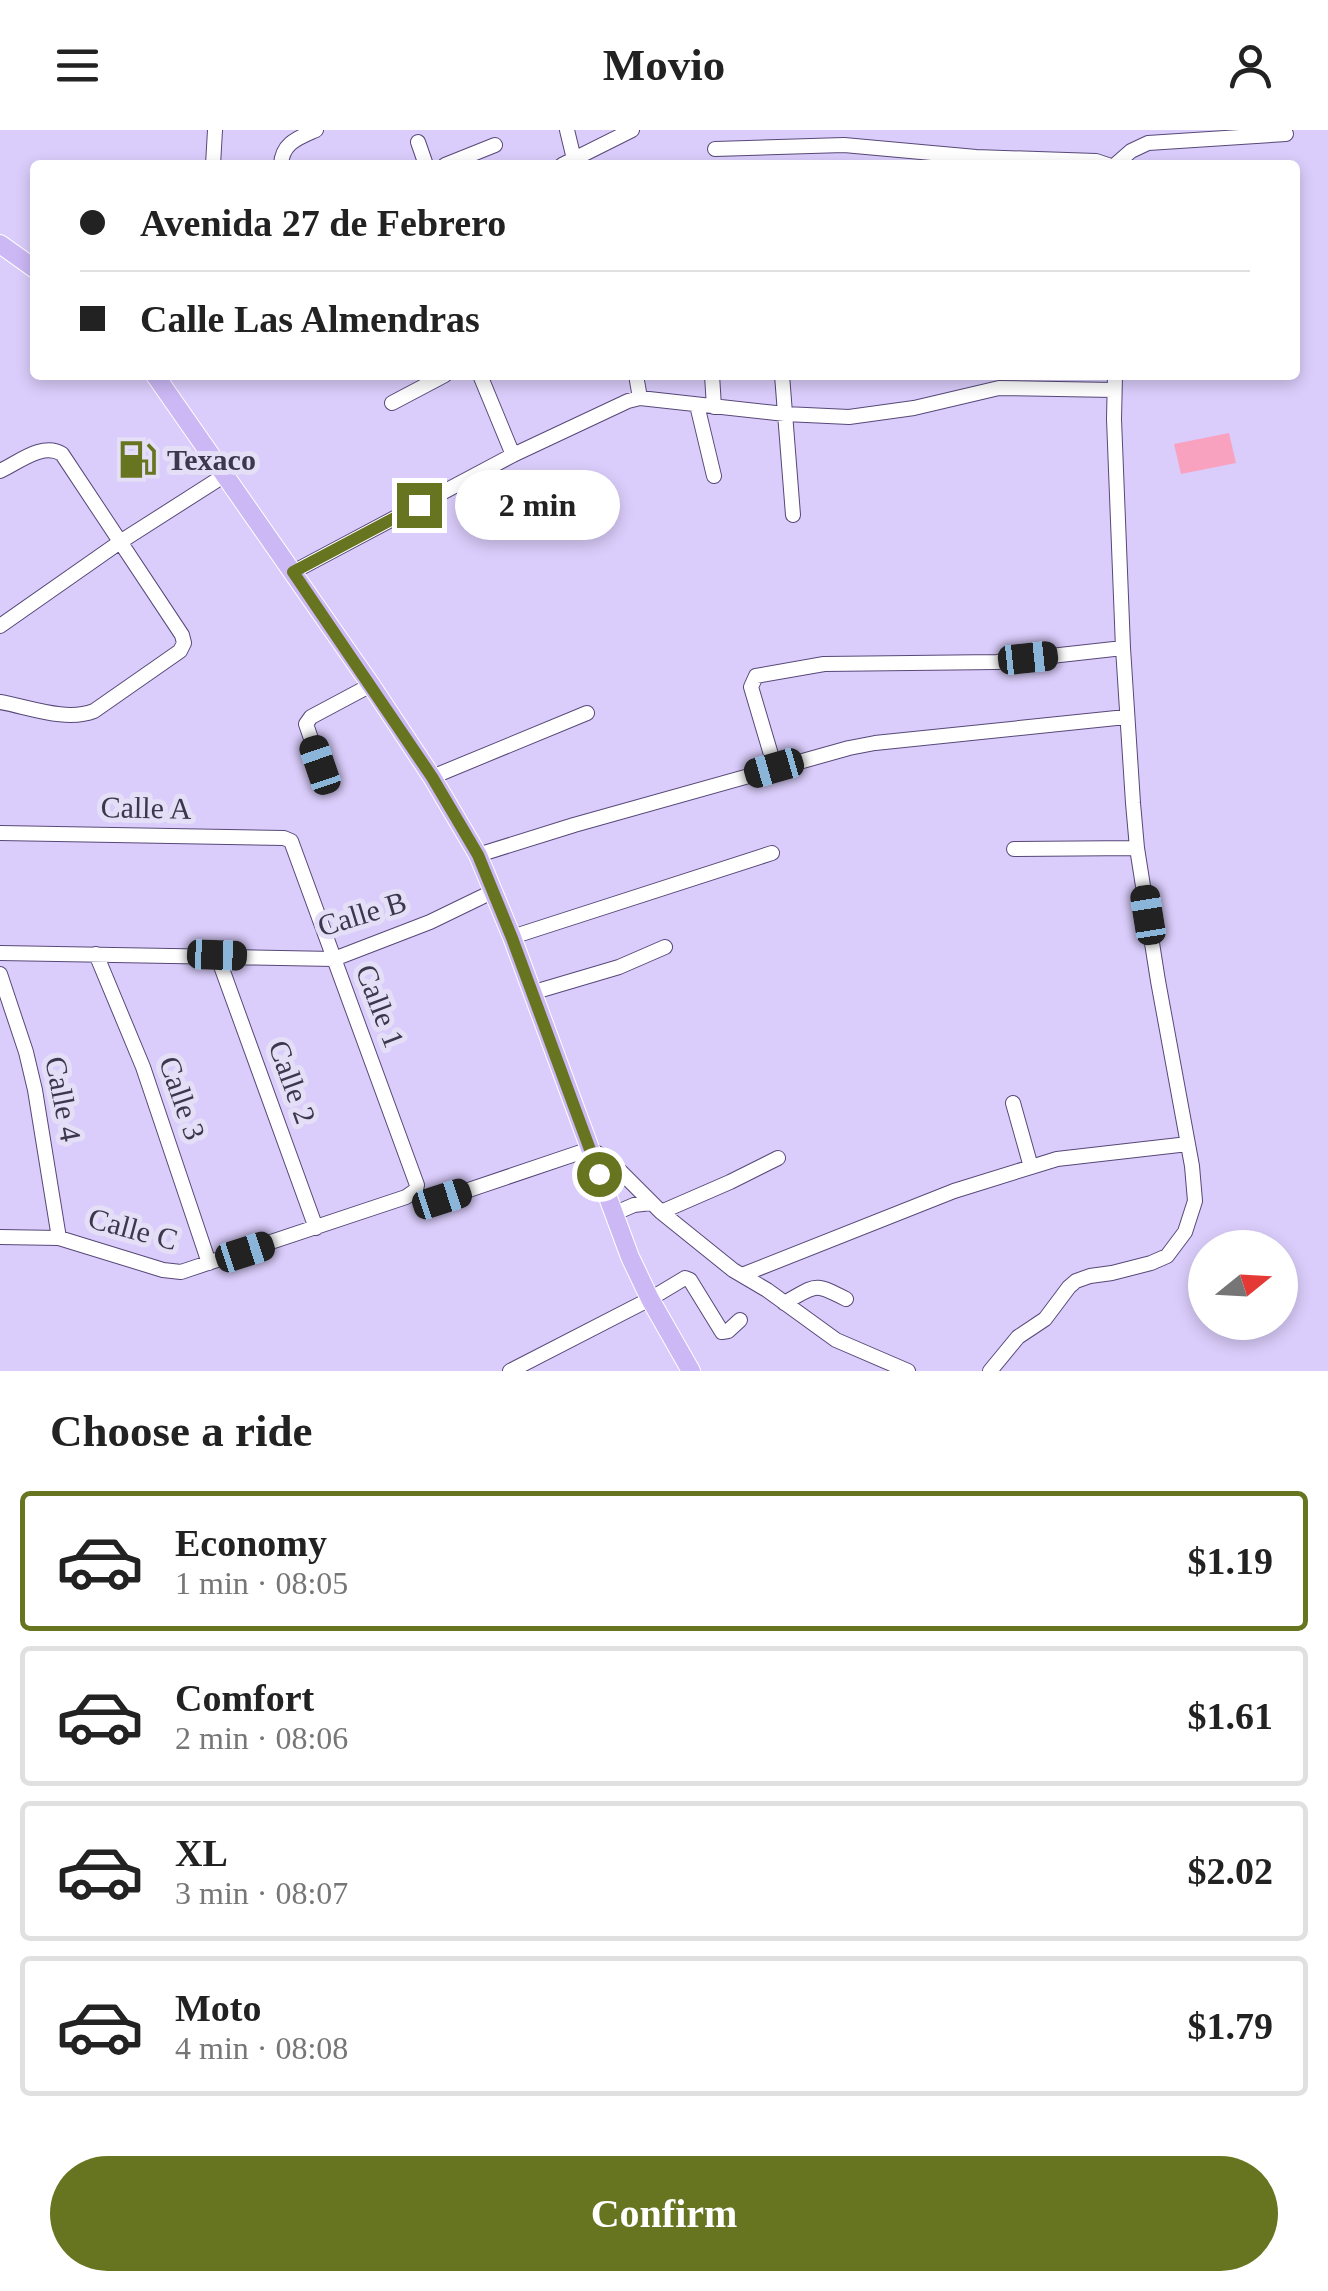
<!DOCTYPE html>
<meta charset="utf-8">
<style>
:root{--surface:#fff;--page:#f2f2f2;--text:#222;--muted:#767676;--line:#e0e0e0;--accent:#687520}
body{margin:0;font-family:Georgia,serif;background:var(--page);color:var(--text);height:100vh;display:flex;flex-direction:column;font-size:38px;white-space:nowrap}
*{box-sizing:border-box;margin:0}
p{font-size:32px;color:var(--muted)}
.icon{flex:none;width:55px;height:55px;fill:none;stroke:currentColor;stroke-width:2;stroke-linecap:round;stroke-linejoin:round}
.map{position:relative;height:1241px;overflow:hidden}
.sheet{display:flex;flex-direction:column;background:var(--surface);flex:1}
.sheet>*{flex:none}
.top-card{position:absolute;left:30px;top:30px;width:1270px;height:220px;border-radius:10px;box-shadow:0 5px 15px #0003;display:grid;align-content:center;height:220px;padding:0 50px;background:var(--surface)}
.needle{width:65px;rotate:72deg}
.controls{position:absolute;left:1188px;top:1100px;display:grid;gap:20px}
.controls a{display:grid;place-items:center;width:110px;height:110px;border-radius:50%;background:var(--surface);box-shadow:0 5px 15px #0003;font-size:50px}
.end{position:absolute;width:45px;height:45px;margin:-22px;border:12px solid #687520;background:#fff;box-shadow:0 0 0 5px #fff}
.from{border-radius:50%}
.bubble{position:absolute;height:70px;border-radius:35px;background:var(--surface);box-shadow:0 5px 15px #0003;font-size:32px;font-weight:600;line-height:70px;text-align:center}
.car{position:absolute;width:30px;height:60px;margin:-30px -15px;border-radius:12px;box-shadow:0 0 8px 2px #0007;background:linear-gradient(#222 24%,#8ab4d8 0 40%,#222 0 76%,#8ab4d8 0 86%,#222 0)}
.top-card b{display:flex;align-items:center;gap:35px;height:95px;font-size:38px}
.top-card b+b{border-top:2px solid var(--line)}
.top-card i{width:25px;height:25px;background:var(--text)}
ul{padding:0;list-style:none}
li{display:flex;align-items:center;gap:30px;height:140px;margin:0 20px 15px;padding:0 30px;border:5px solid var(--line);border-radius:10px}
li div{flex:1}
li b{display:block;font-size:38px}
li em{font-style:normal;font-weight:600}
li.active{border-color:var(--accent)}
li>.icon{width:90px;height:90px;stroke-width:1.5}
h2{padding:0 50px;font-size:45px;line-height:120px}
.cta{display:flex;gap:20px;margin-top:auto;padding:20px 50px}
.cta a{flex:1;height:115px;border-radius:60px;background:var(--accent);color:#fff;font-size:40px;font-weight:600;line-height:115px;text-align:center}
header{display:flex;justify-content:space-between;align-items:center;height:130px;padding:0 50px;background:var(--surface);font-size:45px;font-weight:600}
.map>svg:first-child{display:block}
.green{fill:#f8a2c0}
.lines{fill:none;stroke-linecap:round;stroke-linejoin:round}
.minor-casing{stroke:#574878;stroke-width:16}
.major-casing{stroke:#fff;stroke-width:20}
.minor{stroke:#fff;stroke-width:14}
.major{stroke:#ccb8f5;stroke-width:18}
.route{stroke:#687520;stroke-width:12}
.labels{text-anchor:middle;stroke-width:10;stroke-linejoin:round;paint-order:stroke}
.poi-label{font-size:30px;font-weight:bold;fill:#3d374d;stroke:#e4def6;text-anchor:start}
.street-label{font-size:30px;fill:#3d374d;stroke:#e4def6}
</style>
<header><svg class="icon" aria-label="menu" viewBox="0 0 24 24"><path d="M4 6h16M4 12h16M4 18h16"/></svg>Movio<svg class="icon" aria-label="person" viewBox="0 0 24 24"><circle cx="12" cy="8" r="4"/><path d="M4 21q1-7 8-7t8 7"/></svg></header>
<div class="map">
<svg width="1328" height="1241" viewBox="0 0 1328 1241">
<rect width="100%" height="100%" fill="#dacdfb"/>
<!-- green -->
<path class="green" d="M1229,303L1236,333L1181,344L1174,314Z"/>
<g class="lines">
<defs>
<path id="minor" d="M567,0L574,29
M418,12L426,35
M715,19L844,15L976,27L1096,31L1108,35
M213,35L215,0
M281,35C282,13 298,8 316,0
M445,35L495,15
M562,35L632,0
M1115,35L1131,21L1148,13L1286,4
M480,245L513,325
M636,245L640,268
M712,245L714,277
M782,245L793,385
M392,273L445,245
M697,275L714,346
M0,341C19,332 43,312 62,324L182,505L184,513L180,521L94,581C66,592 29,577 0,572
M293,442L513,325L628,271L640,268L785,284L849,287L914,278L999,258L1114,260
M0,496L120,412L225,345
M320,635L306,594L311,587L371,555
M775,638L751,557L756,546L824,534L997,532L1123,518
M432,647L587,583
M0,703L284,708L291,711L417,1055L416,1060L406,1067L181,1142L163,1140L59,1108L0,1107
M1014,719L1137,718
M478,725L574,695L849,618L875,613L1126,587
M512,807L772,723
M0,823L334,829L430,792L494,761
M96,824L143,937L209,1133
M217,825L316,1098
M0,844L26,922L35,960L59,1108
M531,863L619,837L665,817
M1013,973L1031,1037
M442,1069L590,1019L609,1030L661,1082L733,1140L767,1160L836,1210L908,1241
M661,1082L730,1052L778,1028
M613,1084L634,1075L651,1073
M742,1145L954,1061L1057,1029L1188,1014
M784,1173C816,1156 812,1151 846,1169
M510,1241L650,1169L685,1148L690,1150L722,1202L728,1201L740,1190
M990,1241L1018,1207L1045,1189L1069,1157L1076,1151L1090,1146L1112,1143L1151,1133L1167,1126L1185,1102L1195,1071L1192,1036L1158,851L1137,718L1133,673L1123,518L1114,289L1115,245"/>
<path id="major" d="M0,114L35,139
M155,245L371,555L432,647L478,725L512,807L630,1127L650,1169L691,1241"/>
</defs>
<!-- minor casing -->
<use href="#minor" class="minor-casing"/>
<!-- major casing -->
<use href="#major" class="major-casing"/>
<!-- minor -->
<use href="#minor" class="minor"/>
<!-- major -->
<use href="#major" class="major"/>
</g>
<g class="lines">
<!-- route -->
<path class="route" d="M419,375L293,442L432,647L478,725L512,808L599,1044"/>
</g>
<!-- icons -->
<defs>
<symbol id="fuel-bare" viewBox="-9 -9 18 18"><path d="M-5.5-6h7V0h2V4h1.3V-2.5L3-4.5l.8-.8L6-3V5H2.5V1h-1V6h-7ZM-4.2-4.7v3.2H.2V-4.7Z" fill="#687520" stroke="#e4def6" stroke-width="2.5" paint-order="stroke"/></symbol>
</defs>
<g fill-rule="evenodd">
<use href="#fuel-bare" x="110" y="302" width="55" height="55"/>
</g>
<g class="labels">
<!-- poi labels -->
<g class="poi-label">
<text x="167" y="340">Texaco</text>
</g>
<!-- street labels -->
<g class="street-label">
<text transform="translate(146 678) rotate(1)" y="10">Calle A</text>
<text transform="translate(362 784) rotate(-17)" y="10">Calle B</text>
<text transform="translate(380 876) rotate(69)" y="10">Calle 1</text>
<text transform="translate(292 952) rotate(70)" y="10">Calle 2</text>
<text transform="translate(182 968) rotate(71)" y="10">Calle 3</text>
<text transform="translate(63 969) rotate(79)" y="10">Calle 4</text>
<text transform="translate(133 1099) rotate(15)" y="10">Calle C</text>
</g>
</g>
</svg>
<div class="controls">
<a><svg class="needle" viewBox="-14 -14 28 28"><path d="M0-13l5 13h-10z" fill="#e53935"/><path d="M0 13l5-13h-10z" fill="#767676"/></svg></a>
</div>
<i class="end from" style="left:599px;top:1044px"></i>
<i class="end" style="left:419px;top:375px"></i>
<div class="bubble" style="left:455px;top:340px;width:165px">2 min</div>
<i class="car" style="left:1028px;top:528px;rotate:84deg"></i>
<i class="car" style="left:320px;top:635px;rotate:341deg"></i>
<i class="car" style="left:774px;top:638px;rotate:254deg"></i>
<i class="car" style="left:1148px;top:785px;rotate:351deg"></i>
<i class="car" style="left:217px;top:825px;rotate:92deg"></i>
<i class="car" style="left:442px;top:1069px;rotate:72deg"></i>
<i class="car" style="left:245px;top:1122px;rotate:72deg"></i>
<div class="top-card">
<b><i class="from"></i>Avenida 27 de Febrero</b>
<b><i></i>Calle Las Almendras</b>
</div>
</div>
<section class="sheet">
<h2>Choose a ride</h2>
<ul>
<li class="active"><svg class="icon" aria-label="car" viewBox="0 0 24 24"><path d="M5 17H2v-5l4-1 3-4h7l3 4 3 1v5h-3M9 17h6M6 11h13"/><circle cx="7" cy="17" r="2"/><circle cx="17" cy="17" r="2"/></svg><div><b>Economy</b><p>1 min · 08:05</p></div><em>$1.19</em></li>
<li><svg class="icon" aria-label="car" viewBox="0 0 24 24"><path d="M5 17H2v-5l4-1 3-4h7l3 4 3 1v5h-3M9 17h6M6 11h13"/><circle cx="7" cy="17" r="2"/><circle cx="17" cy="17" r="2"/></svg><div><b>Comfort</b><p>2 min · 08:06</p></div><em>$1.61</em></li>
<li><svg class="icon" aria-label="car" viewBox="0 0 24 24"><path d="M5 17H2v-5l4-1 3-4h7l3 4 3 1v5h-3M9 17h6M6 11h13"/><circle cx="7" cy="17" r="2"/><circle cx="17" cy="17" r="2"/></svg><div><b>XL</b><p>3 min · 08:07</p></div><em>$2.02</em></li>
<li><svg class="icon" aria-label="car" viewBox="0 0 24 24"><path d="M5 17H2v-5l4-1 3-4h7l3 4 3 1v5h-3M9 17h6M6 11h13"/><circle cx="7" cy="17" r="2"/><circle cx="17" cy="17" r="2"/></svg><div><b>Moto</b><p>4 min · 08:08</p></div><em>$1.79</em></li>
</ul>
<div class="cta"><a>Confirm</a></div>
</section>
